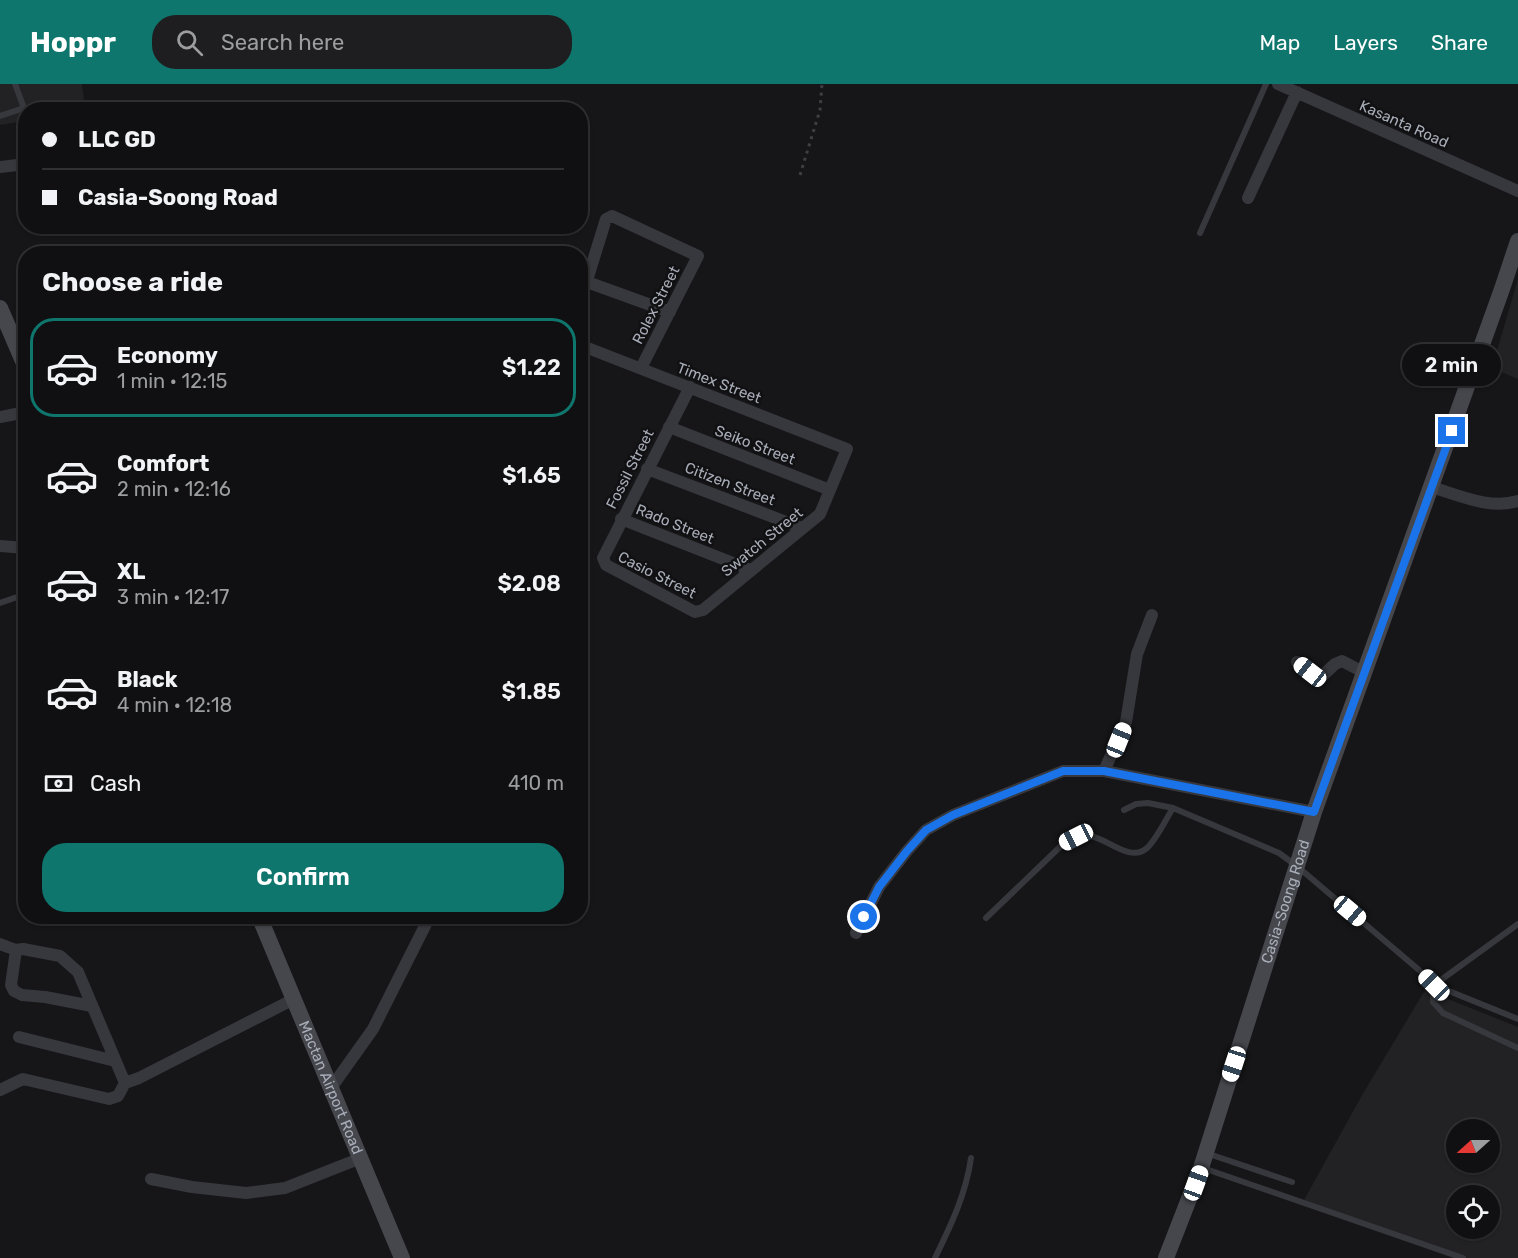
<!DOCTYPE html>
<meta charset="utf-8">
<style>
:root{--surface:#101012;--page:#1e1e20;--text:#f1f3f6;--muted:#9c9d9f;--line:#303032;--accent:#0f766e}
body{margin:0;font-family:Rubik,sans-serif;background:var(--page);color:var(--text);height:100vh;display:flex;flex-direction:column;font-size:22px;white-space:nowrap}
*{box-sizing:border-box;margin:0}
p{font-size:20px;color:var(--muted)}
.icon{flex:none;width:33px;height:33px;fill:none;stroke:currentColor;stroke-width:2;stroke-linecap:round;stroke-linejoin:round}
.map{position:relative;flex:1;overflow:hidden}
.drawer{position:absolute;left:18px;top:162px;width:570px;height:678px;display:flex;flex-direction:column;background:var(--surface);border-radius:24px;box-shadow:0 2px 4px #0004,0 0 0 2px var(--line)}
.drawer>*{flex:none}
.banner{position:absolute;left:18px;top:18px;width:570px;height:132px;border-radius:24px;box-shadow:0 2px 4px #0004,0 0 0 2px var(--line);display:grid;align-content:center;height:132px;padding:0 24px;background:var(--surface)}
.needle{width:39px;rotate:249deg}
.controls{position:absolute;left:1446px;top:1035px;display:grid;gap:12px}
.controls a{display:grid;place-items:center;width:54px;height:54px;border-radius:50%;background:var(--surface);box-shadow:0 2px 4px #0004,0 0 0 2px var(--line);font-size:30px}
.end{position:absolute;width:27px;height:27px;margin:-14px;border:8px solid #1a73e8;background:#fff;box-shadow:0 0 0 3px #fff}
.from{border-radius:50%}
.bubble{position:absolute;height:42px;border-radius:21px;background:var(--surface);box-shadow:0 2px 4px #0004,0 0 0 2px var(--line);font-size:20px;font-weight:600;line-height:42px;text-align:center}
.car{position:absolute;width:18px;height:36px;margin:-18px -9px;border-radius:8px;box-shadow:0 0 4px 2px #0007;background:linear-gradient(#fff 24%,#345 0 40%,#fff 0 76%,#345 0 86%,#fff 0)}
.banner b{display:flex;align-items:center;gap:21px;height:57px;font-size:22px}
.banner b+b{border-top:2px solid var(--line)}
.banner i{width:15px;height:15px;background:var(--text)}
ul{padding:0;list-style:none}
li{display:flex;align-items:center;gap:18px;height:99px;margin:0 12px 9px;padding:0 12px;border:3px solid transparent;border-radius:24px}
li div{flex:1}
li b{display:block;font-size:22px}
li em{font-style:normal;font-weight:600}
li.active{border-color:var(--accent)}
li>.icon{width:54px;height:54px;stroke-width:1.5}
h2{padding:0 24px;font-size:27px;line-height:72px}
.pay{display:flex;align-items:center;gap:15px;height:66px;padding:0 24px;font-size:22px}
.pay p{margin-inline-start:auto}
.action{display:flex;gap:12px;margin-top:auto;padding:12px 24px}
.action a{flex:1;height:69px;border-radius:24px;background:var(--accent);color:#fff;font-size:24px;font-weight:600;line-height:69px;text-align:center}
header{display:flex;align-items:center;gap:36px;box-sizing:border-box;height:84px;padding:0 30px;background:var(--accent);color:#fff}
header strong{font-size:28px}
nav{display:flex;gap:33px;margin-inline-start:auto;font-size:21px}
.search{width:420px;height:54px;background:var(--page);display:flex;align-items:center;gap:15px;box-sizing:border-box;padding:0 21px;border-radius:24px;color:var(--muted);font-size:22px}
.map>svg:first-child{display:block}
.built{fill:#222225;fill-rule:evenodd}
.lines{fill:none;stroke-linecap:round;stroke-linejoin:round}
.path{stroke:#3d3f44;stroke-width:3;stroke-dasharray:3 4.5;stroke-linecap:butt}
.lane{stroke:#37383d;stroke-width:6}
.street{stroke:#37383d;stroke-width:12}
.secondary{stroke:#45474d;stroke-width:16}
.route{stroke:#1a73e8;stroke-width:8}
.labels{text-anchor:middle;stroke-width:5;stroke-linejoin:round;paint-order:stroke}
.street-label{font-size:15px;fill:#a8adb8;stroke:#111113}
</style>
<header>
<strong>Hoppr</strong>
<div class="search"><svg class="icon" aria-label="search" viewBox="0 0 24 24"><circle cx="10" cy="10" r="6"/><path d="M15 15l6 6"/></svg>Search here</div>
<nav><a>Map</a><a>Layers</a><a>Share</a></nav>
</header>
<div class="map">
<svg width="1518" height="1174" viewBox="0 0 1518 1174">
<rect width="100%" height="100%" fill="#161618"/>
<!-- built -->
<path class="built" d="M0,0H82L85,25L26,26L25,37L0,41Z
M1518,195V295L1492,284Z
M1425,906L1518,943V1174H1467L1304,1116L1361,1013ZM1456,1046H1490V1078H1456ZM1456,1112H1490V1144H1456Z"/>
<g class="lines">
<!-- path -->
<path class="path" d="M800,91L820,26L822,0"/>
<!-- lane -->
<path class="lane" d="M0,32L24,24L15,0
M1200,149L1266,0
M0,519L26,510
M1124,726L1136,720L1148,719L1173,724L1279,769L1298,783L1419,886L1434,901L1518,935
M986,834L1063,760C1071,756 1080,750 1090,752C1107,754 1130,779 1147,764C1156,756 1166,735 1173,724
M1518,840L1434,901L1433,918L1443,929L1518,964
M1206,1069L1292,1098
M1203,1084L1463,1174
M935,1174C951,1141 966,1110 971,1074"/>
<!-- street -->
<path class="street" d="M1278,0L1518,107
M0,83L26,80
M1248,114L1297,8
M587,198L670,228
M580,219L606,135L612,132L698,172L641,284
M580,261L847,365L820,430L703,526L695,528L606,481L603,474L690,303
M0,333L26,328
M669,343L830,406
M647,385L802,444
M1431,403C1459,411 1490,426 1518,417
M621,435L751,486
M0,462L26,464
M1297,578L1310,588L1321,593L1335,580L1342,577L1365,589
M1104,687L1126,638L1137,570L1152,531
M856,849L879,803L907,767L926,746L953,731L1063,687H1104L1314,728
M0,860L16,866L23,865L60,872L78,888L125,999L139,994L294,915
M16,866L11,901L14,907L22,911L45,913L92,922
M19,953L115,977
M331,1004L373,945L430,832
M0,1006L23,995L109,1015L118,1012L125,999
M151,1095L192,1103L246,1109L285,1104L361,1074"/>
<!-- secondary -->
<g class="secondary">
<path d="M0,224L26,284"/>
<path id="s1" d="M259,832L402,1174"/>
<path id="s2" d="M1166,1174L1201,1084L1314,728L1502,205L1518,157"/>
</g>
</g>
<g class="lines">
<!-- route -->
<path class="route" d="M864,833L879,803L907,767L926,746L953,731L1063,687H1104L1314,728L1452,347"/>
</g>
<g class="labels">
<!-- street labels -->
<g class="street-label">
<text transform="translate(1404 40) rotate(24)" y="5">Kasanta Road</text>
<text transform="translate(656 221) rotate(-63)" y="5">Rolex Street</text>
<text transform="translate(719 299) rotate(21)" y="5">Timex Street</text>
<text transform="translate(755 361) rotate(21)" y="5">Seiko Street</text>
<text transform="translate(630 385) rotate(-63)" y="5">Fossil Street</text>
<text transform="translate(730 400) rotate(21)" y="5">Citizen Street</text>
<text transform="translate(675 440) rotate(22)" y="5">Rado Street</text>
<text transform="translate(762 458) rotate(-39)" y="5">Swatch Street</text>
<text transform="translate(657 491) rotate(27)" y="5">Casio Street</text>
<text dy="5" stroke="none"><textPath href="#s2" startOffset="376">Casia-Soong Road</textPath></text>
<text dy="5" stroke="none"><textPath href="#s1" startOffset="186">Mactan Airport Road</textPath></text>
</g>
</g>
</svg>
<div class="controls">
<a><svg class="needle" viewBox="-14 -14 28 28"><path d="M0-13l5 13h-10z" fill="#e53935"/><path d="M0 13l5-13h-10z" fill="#9c9d9f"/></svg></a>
<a><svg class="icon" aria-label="locate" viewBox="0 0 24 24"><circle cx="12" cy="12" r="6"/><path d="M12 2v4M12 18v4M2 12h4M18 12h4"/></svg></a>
</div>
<i class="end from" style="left:864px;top:833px"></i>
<i class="end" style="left:1452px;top:347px"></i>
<div class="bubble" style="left:1402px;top:260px;width:99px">2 min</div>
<i class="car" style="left:1310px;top:588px;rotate:308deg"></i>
<i class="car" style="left:1119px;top:656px;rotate:22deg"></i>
<i class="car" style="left:1076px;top:753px;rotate:243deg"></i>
<i class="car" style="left:1350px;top:827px;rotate:130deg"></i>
<i class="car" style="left:1434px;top:901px;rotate:315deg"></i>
<i class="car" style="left:1234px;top:980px;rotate:198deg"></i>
<i class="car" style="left:1196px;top:1099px;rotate:20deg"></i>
<div class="banner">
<b><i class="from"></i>LLC GD</b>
<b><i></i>Casia-Soong Road</b>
</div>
<section class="drawer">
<h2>Choose a ride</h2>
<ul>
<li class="active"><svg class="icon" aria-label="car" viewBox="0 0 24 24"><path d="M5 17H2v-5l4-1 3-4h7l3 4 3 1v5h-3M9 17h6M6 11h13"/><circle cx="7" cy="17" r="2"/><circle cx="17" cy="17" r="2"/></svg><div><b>Economy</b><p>1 min · 12:15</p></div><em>$1.22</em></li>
<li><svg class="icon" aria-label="car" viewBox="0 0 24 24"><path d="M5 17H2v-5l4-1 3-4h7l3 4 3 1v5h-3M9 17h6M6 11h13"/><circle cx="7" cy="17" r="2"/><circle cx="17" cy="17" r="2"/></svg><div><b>Comfort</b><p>2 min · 12:16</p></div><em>$1.65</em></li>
<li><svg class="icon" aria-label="car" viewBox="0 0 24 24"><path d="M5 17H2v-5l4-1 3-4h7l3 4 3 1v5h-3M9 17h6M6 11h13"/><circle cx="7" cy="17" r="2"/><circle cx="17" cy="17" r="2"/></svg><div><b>XL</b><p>3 min · 12:17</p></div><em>$2.08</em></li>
<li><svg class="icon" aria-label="car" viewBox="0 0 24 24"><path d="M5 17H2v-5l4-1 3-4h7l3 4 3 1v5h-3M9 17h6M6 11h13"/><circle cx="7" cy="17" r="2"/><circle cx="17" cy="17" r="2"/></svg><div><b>Black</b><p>4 min · 12:18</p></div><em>$1.85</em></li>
</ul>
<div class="pay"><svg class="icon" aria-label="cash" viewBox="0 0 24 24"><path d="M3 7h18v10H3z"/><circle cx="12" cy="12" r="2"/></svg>Cash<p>410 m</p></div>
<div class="action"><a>Confirm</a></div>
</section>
</div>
